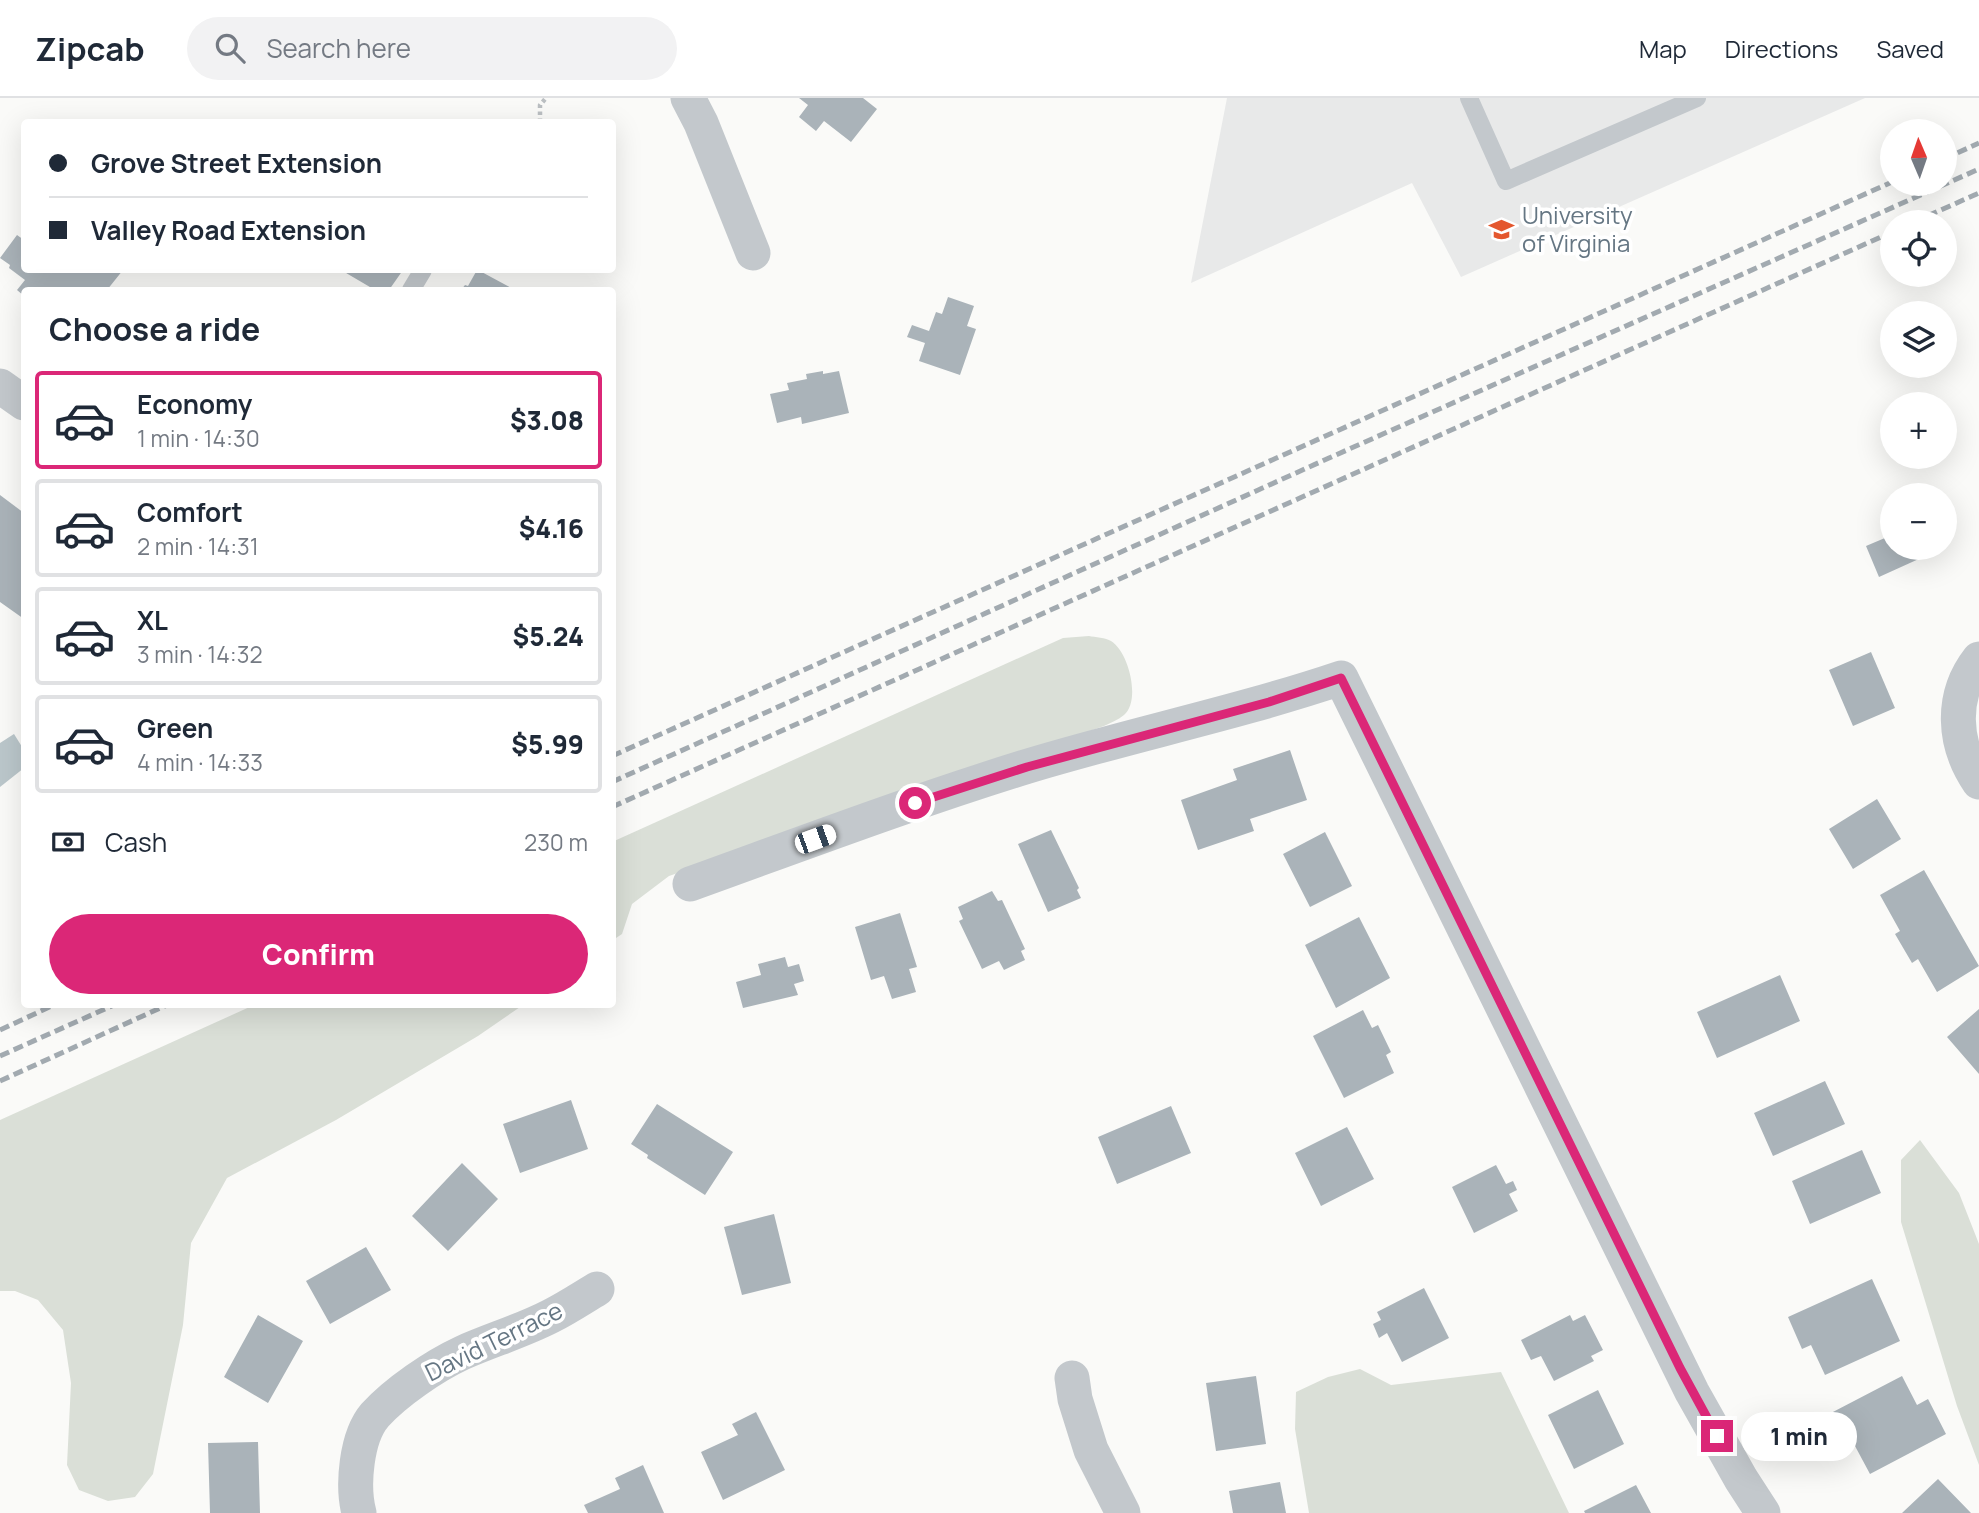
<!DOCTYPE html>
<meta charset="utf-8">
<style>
:root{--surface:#fff;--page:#f2f2f3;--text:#1f2937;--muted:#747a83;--line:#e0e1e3;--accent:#db2777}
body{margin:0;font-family:Manrope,sans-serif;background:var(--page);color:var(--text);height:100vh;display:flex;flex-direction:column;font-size:26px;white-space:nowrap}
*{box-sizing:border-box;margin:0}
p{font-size:23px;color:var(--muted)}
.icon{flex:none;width:38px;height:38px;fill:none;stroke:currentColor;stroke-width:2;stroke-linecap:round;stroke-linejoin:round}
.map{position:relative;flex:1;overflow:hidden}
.sheet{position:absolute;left:21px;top:189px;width:595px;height:721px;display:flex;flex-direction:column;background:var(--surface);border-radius:7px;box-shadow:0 7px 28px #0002}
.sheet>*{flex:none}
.hud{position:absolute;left:21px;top:21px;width:595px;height:154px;border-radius:7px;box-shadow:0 7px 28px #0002;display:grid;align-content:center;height:154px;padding:0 28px;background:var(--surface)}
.needle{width:46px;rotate:358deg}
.controls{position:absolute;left:1880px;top:21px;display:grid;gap:14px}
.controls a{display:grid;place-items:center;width:77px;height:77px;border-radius:50%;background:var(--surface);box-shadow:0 7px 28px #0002;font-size:35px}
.end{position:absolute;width:32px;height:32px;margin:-16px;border:9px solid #db2777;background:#fff;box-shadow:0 0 0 4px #fff}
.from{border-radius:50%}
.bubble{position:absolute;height:49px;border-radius:24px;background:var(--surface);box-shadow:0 7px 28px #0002;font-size:23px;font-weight:800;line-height:49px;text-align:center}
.car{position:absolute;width:21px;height:42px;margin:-21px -10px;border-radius:9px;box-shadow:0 0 5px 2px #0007;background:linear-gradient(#fff 24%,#345 0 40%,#fff 0 76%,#345 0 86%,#fff 0)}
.hud b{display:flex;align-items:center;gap:24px;height:66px;font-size:26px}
.hud b+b{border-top:2px solid var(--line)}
.hud i{width:18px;height:18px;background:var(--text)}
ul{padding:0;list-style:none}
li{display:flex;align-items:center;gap:21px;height:98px;margin:0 14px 10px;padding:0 14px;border:4px solid var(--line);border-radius:7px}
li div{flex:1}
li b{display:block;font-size:26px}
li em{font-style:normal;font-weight:800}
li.selected{border-color:var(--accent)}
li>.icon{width:63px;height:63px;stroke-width:1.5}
h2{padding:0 28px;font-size:32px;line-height:84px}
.pay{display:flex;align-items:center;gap:18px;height:77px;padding:0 28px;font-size:26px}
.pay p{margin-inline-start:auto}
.action{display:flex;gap:14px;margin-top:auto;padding:14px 28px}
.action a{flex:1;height:80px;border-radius:42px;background:var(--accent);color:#fff;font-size:28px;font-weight:800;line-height:80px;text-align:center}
header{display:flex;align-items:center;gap:42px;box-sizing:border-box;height:98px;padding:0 35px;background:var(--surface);border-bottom:2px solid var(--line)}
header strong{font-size:33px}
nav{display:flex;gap:38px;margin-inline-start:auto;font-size:24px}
.search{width:490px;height:63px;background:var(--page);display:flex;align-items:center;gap:18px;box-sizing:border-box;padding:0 24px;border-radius:38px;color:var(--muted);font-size:26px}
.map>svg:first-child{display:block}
.built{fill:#e8e9e9}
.green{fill:#dadfd7}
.water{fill:#bbc7cb}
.building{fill:#aab3b9}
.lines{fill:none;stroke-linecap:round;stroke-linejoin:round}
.path{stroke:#bbbfc2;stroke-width:4.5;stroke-dasharray:3.5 3.5;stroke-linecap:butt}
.service{stroke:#c3c8cc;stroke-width:18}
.minor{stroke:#c3c8cc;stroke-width:35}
.rail{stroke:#a2aab0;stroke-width:5;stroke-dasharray:10 5;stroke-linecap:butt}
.route{stroke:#db2777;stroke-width:9}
.labels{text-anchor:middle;stroke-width:7;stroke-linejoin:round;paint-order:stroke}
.poi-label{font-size:24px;fill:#657683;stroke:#fff;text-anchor:start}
.street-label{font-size:24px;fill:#657683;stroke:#fff}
</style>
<header>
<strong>Zipcab</strong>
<div class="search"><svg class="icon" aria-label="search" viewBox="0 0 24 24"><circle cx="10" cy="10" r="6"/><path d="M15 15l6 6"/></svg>Search here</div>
<nav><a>Map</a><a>Directions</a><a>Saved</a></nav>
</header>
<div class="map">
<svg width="1979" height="1415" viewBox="0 0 1979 1415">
<rect width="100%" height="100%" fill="#fafaf8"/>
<!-- built -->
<path class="built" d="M1227,0H1865L1461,179L1412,85L1191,185Z"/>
<!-- green -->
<path class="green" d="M1089,538C1095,539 1106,540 1111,543C1129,554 1141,603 1124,617C1118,622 1110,625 1104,628L669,778L632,806L622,836L613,842L612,744L1063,540Z
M254,907H523L478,938L336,1022L227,1080L191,1145L183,1227L161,1336L153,1376L135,1399L108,1403L79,1392L67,1367L71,1285L63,1232L38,1202L15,1193H0V1022Z
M1920,1042L1959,1095L1979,1146V1367L1957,1308L1901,1124V1062Z
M1360,1271L1391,1287L1501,1274L1569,1415H1309L1295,1331L1296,1294L1328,1279Z"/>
<!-- water -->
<path class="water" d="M14,636L24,652V670L0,689V645Z"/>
<!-- building -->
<path class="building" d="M799,0H863L877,11L851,44L824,23L816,33L799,19L808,7Z
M17,137L24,142V172H123L107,192H24V198L17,192L25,182L9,170L10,167L0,160Z
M341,172H403L389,192H375Z
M477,172H478L515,192H461L465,187L468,188Z
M948,199L974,208L967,228L976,231L960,277L919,263L925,245L907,239L912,227L929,233L936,214L942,216Z
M823,273V276L839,273L849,315L802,326L801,319L777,325L770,296L789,292L787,285L807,281L806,276Z
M0,397L24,415V521L0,504Z
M1892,437V450H1943L1879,479L1866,448Z
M1871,554L1895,610L1853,628L1829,572Z
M1290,652L1307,702L1250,721L1254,733L1198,752L1181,702L1237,682L1233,671Z
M1877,701L1901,741L1853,771L1829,731Z
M1051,732L1079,790L1077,792L1081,800L1048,814L1018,746Z
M1325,734L1352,788L1310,809L1283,756Z
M1924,772L1979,868L1937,894L1918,861L1912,865L1895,836L1900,833L1880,797Z
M992,793L998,803L1002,802L1025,851L1021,853L1025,862L1004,872L999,863L982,871L959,823L963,821L958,809Z
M900,815L917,869L909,871L916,894L892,901L884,878L871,882L855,829Z
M1359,819L1390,880L1336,910L1305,847Z
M785,859L788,869L799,866L804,883L794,886L798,897L743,910L736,884L761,877L758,866Z
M1780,877L1800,923L1717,960L1697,914Z
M1979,911V976L1947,939Z
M1363,912L1372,930L1378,927L1391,954L1386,957L1394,975L1344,1000L1313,938Z
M1825,983L1845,1026L1773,1058L1754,1015Z
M571,1002L588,1051L520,1075L503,1026Z
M657,1006L733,1054L705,1097L647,1060L648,1057L631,1046Z
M1171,1008L1191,1055L1117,1086L1098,1039Z
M1347,1029L1374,1081L1321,1108L1295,1055Z
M1862,1052L1881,1095L1810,1126L1792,1083Z
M462,1065L498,1101L448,1153L412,1118Z
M1496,1067L1506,1086L1513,1083L1517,1092L1509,1096L1518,1113L1474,1135L1452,1089Z
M774,1116L791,1185L742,1197L724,1129Z
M366,1149L391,1192L330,1226L306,1183Z
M1872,1181L1900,1243L1825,1277L1811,1247L1802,1251L1788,1219Z
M1424,1190L1449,1240L1402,1264L1387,1235L1379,1240L1373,1226L1381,1222L1377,1214Z
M258,1217L303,1243L268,1305L224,1279Z
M1570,1217L1573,1223L1585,1217L1603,1252L1591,1258L1594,1263L1554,1283L1541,1258L1531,1262L1521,1242Z
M1256,1278L1266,1346L1216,1353L1206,1285Z
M1902,1278L1917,1307L1928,1301L1946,1336L1870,1376L1855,1348L1850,1351L1831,1315Z
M1598,1292L1624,1346L1574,1371L1548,1317Z
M756,1314L785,1372L723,1402L701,1354L738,1337L732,1326Z
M258,1344L260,1415H210L208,1345Z
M643,1367L664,1415H588L584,1407L620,1391L615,1380Z
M1938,1381L1971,1415H1902Z
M1280,1384L1286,1415H1233L1229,1393Z
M1636,1387L1651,1415H1585L1584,1413Z"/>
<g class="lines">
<!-- path -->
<path class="path" d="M540,24V7L546,0"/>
<!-- service -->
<path class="service" d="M1469,0L1506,83L1697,0
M411,192L423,172"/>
<!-- minor -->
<path class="minor" d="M688,0L701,25L753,155
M0,288L24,305
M1979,561C1950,598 1953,646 1979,684
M690,786C801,746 912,704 1025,669C1130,637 1237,615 1341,580L1692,1294L1741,1381L1763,1415
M1072,1280L1075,1301L1091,1352L1123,1415
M359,1415C352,1388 356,1339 375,1317C396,1294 434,1268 462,1255C491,1242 522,1233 551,1218C567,1210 582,1200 597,1191"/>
<!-- rail -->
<path class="rail" d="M1944,61L1979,45
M1914,124L1979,95
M612,658L1892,84
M612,684L1329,360L1979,71
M612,709L1892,134
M0,932L56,906
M0,958L116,906
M0,983L169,906"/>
</g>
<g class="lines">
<!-- route -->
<path class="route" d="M915,705L1027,669L1269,604L1341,580L1680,1270L1717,1338"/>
</g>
<!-- icons -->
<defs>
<symbol id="university-bare" viewBox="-9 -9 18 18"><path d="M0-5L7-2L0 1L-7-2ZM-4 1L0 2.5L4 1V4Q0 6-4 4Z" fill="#e4572e" stroke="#fff" stroke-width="2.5" paint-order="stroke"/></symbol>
</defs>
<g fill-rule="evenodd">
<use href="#university-bare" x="1484" y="114" width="35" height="35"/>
</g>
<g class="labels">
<!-- poi labels -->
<g class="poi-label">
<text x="1522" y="126">University<tspan x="1522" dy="28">of Virginia</tspan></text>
</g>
<!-- street labels -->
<g class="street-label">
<text transform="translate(494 1244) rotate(-26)" y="8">David Terrace</text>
</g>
</g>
</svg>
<div class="controls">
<a><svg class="needle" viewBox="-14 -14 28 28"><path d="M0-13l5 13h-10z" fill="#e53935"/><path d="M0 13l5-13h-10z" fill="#747a83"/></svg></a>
<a><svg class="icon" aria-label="locate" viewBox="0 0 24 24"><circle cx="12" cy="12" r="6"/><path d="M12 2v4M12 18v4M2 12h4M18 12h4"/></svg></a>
<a><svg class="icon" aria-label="layers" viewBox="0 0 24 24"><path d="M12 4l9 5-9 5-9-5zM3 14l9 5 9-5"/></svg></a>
<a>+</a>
<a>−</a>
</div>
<i class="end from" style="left:915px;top:705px"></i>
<i class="end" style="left:1717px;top:1338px"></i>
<div class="bubble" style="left:1741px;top:1314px;width:116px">1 min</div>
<i class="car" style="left:815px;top:741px;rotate:70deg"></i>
<div class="hud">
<b><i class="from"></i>Grove Street Extension</b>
<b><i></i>Valley Road Extension</b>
</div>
<section class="sheet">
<h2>Choose a ride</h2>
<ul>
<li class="selected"><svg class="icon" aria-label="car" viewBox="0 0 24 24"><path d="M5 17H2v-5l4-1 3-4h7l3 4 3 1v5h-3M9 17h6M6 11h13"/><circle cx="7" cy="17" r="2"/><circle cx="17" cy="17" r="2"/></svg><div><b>Economy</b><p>1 min · 14:30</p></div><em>$3.08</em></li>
<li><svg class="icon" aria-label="car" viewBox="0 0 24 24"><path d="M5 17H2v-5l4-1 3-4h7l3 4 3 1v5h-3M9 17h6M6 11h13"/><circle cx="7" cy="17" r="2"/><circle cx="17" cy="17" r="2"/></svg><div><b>Comfort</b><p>2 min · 14:31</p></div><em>$4.16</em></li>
<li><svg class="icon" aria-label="car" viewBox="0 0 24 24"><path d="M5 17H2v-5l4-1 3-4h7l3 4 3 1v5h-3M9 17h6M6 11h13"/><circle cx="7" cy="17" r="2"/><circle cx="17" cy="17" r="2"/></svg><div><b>XL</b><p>3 min · 14:32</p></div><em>$5.24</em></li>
<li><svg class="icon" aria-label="car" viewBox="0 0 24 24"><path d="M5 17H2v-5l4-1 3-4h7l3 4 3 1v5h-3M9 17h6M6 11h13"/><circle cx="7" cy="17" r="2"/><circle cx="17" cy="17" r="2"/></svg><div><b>Green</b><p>4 min · 14:33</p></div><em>$5.99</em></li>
</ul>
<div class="pay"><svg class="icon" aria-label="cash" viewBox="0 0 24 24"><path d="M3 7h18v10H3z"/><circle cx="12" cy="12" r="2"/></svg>Cash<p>230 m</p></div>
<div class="action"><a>Confirm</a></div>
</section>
</div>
